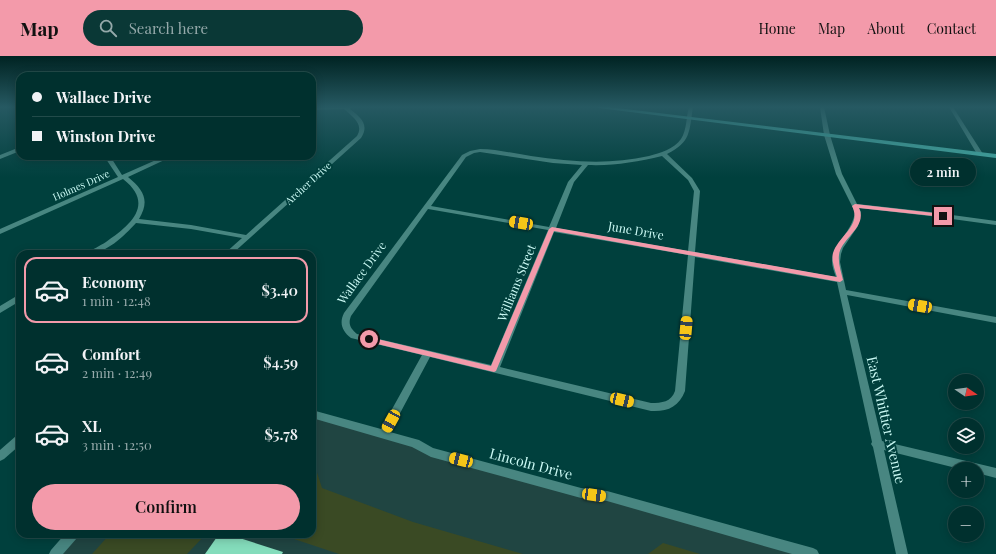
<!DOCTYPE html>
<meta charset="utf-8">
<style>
:root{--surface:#00302e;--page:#0a3836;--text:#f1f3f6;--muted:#95a9aa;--line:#224b4a;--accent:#f39aaa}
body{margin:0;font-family:"Playfair Display",serif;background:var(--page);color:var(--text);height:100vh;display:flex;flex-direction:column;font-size:15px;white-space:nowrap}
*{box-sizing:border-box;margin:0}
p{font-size:13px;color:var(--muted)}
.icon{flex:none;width:22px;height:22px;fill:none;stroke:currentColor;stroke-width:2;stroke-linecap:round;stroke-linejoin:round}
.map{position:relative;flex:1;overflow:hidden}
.drawer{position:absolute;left:16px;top:194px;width:300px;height:288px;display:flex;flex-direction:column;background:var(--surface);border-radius:12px;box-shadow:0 2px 10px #0003,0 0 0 1px var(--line)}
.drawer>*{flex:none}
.banner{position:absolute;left:16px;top:16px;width:300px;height:88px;border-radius:12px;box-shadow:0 2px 10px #0003,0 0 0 1px var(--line);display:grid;align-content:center;height:88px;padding:0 16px;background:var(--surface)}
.needle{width:26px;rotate:103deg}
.buttons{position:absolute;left:948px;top:318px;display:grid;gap:8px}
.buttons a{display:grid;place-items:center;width:36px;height:36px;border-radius:50%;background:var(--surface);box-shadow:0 2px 10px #0003,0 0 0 1px var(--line);font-size:20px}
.end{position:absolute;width:18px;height:18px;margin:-9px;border:5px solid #f39aaa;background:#111;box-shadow:0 0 0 2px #111}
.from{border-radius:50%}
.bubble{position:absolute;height:28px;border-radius:14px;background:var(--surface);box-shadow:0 2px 10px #0003,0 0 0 1px var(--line);font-size:13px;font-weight:600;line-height:28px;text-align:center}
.car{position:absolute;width:12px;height:24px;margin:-12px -6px;border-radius:5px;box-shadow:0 0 3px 1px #0007;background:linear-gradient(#f5c518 24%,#345 0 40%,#f5c518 0 76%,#345 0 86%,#f5c518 0)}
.banner b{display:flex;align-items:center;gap:14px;height:38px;font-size:15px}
.banner b+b{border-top:1px solid var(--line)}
.banner i{width:10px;height:10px;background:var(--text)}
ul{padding:7px 0 0;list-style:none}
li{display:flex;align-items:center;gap:12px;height:66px;margin:0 8px 6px;padding:0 8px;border:2px solid transparent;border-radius:12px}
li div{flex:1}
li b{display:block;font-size:15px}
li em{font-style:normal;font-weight:600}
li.active{border-color:var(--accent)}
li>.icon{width:36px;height:36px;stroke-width:1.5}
.button{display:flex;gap:8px;margin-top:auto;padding:8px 16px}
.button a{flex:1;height:46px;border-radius:24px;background:var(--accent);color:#111;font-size:16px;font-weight:600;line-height:46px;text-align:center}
header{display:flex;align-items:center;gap:24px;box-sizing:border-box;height:56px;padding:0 20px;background:var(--accent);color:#111}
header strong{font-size:19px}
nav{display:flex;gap:22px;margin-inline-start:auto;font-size:14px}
.search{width:280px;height:36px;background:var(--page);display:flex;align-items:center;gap:10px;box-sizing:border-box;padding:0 14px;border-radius:22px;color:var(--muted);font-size:15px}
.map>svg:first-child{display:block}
.built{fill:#204542}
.green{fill:#3a4a24}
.building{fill:#84dcbb}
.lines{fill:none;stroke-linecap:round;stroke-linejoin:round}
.street{fill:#488681;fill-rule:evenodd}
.secondary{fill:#48b3ab;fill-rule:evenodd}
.route{fill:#f39aaa}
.labels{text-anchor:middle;stroke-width:4;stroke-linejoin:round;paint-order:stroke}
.far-street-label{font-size:10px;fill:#cbfaf5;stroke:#00403d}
.street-label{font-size:12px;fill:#cbfaf5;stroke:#00403d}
.near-street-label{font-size:14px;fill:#cbfaf5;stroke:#00403d}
</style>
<header>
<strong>Map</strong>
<div class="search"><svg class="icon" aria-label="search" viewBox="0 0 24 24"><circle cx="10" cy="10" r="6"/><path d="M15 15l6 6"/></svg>Search here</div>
<nav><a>Home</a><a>Map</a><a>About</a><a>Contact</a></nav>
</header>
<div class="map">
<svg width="996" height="498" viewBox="0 0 996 498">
<rect width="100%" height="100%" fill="#00403d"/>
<!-- built -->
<path class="built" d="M312,358L431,396L813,498H55L73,478H312Z"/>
<!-- green -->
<path class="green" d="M312,401L322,432L413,466L523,498H339L279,478H312Z
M110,478H206L187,498H92Z
M663,487L700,498H648Z"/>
<!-- building -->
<path class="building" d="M219,478H227L283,496L282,498H205Z"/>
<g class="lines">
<!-- street -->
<path class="street" d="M352,51L350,53C360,61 370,68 361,82L232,198H224L242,182L191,173L136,167C124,180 106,198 87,198C92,193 100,190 106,186C131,169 155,148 123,123L0,178V173L118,121L104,100H110L122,119L165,100H173L128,121C144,134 150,145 139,163L191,169L246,179L357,80C364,68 353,61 344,53L312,54V52Z
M689,51H693C689,76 691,86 667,98L692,122L700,135L695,196L836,221C834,216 832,210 832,205C833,187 852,177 855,156L836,118L824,79L820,51H824L830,79L842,118L857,148L930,156L996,165V169L930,160L859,152L861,156L858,170L843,192L841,198L840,206L846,234L996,261V267L847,239L882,385L996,412V422L977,417V413H960L884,394L908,498H896L873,391L871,388L872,386L837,226L695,201L685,335C679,351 667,356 651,355L430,301L390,376L419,384L433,392L581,432L607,435L813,492L817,494L819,498H792L607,445L581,442L431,401L412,391L312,362V354L381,373L422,299L351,282C342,275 339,267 344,257L462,99L470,95L480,93C497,93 515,98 531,100C571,106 610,109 649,100C660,97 674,93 681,83C687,74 686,61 689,51ZM480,96L553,107L582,109L568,126L549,171L431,150L466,101L474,97ZM662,100L688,124L694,135L688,195L556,172L574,126L588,109C613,110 637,106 662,100ZM428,153L548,174L491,309L357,278C350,272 348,268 351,260ZM554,176L688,199L675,335C671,346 662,347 651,347L500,311Z
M949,51H953L983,98L982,99L977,98Z
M20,91V95L0,103V99Z
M20,238V245L0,257V250Z
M20,379V389L4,403L0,405V394L16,380Z
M65,478H79L77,482L63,498H49L51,494Z"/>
<!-- secondary -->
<path class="secondary" d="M597,51H609L996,98V102L599,52Z"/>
</g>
<!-- sky -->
<linearGradient id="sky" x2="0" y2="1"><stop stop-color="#002322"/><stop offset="0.42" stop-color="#265962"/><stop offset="1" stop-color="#265962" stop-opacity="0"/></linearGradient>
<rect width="996" height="121" fill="url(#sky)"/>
<!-- route -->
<path class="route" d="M855,148L943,158L946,160L943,161L859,152C868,171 841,182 839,199C838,207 841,216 843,224L840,226L554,175L496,315L494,316L369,286L365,283L369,281L491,310L549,173L552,171L837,221C835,214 831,204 833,197C839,179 862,170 852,150Z"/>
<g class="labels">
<!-- far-street labels -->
<g class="far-street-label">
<text transform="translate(308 127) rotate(-42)" y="4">Archer Drive</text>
<text transform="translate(81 129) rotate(-24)" y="4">Holmes Drive</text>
</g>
<!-- street labels -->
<g class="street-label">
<text transform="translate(636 175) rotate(10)" y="4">June Drive</text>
<text transform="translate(362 217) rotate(-54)" y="4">Wallace Drive</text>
<text transform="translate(517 227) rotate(-68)" y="4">Williams Street</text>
</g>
<!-- near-street labels -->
<g class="near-street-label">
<text transform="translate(886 364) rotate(77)" y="5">East Whittier Avenue</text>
<text transform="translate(531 408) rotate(15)" y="5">Lincoln Drive</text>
</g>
</g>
</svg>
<div class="buttons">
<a><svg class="needle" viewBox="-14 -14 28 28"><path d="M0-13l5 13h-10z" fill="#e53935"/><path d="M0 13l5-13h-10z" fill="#95a9aa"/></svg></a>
<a><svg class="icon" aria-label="layers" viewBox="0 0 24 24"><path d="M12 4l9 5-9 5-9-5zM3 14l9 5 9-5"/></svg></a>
<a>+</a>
<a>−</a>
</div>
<i class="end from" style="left:369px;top:283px"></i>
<i class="end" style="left:943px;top:160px"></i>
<div class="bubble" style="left:910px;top:102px;width:66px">2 min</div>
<i class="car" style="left:521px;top:167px;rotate:280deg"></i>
<i class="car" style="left:920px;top:250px;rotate:280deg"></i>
<i class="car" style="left:686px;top:272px;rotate:5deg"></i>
<i class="car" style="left:622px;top:344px;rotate:103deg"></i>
<i class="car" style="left:391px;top:365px;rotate:209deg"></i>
<i class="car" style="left:461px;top:404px;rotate:285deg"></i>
<i class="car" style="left:594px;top:439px;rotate:98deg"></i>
<div class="banner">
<b><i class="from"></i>Wallace Drive</b>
<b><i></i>Winston Drive</b>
</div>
<section class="drawer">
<ul>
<li class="active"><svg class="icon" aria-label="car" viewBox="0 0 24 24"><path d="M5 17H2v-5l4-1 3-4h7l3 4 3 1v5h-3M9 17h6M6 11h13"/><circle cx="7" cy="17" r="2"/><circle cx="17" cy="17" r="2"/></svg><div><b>Economy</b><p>1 min · 12:48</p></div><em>$3.40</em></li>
<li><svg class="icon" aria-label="car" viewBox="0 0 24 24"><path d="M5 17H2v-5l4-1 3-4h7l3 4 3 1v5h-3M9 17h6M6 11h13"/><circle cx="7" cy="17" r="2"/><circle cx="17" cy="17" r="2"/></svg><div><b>Comfort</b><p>2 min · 12:49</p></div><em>$4.59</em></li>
<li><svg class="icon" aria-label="car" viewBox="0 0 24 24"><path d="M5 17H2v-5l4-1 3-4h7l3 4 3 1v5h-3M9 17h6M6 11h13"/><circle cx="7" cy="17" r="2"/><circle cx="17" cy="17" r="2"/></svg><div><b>XL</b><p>3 min · 12:50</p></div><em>$5.78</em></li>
</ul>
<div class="button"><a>Confirm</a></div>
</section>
</div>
